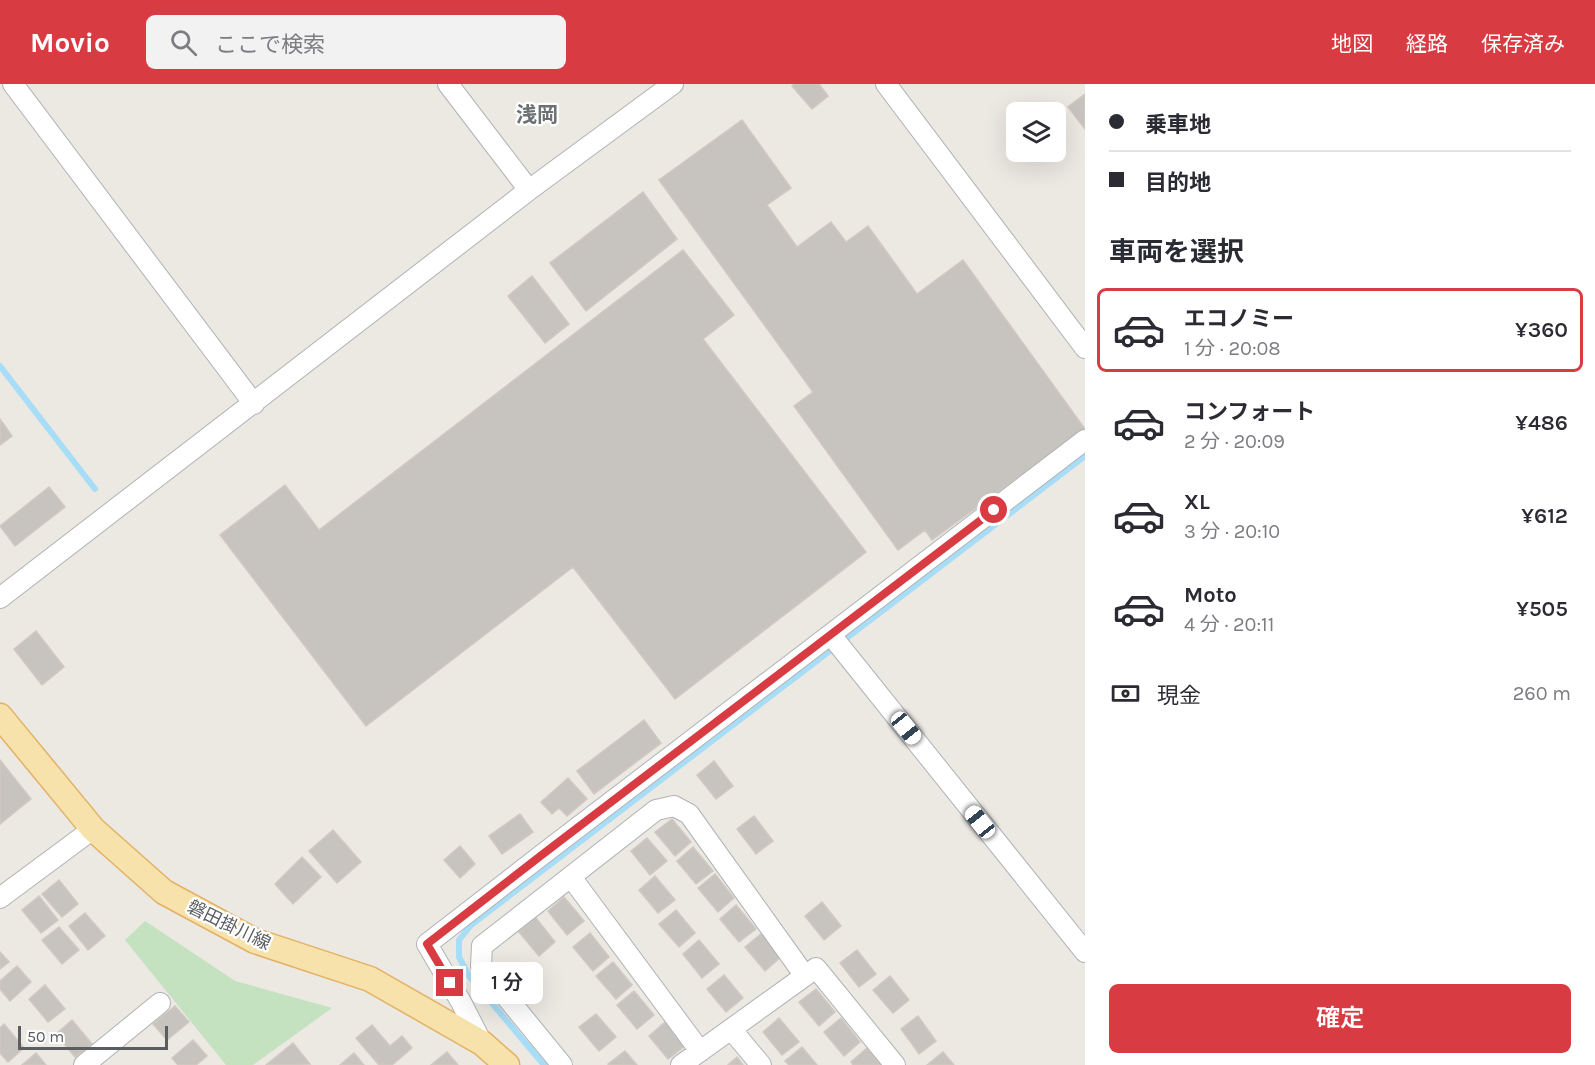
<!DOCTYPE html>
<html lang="ja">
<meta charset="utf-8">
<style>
:root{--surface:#fff;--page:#f2f2f3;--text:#2b2b33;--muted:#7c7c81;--line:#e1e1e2;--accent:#d83c42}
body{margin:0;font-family:Karla,"Noto Sans JP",sans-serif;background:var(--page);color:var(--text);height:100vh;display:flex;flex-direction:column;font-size:22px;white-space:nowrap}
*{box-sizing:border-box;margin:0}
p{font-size:20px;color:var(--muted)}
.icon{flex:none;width:33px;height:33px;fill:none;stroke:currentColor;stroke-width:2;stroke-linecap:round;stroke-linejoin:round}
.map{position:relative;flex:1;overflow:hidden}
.drawer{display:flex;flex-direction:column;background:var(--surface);width:510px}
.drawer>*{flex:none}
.top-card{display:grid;align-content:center;height:132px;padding:0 24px;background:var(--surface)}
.tools{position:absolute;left:1006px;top:18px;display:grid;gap:12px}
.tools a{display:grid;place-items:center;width:60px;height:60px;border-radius:9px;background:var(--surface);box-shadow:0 6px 24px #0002;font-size:30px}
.scale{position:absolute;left:18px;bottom:15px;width:150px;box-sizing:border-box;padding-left:6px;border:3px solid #5a5e61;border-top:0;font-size:16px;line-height:21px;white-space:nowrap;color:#5a5e61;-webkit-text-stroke:4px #fff;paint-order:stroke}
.end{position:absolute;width:27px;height:27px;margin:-14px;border:8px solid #d83c42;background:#fff;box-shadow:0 0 0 3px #fff}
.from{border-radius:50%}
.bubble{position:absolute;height:42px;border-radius:9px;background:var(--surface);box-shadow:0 6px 24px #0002;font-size:20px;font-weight:600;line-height:42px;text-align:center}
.car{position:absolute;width:18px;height:36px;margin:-18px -9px;border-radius:8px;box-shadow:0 0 4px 2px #0007;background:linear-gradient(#fff 24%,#345 0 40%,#fff 0 76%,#345 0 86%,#fff 0)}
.top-card b{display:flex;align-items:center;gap:21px;height:57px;font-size:22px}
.top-card b+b{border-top:2px solid var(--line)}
.top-card i{width:15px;height:15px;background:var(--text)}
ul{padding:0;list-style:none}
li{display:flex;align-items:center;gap:18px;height:84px;margin:0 12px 9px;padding:0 12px;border:3px solid transparent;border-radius:9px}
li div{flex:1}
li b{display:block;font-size:22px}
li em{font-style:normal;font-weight:600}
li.on{border-color:var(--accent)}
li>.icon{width:54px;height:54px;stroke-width:1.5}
h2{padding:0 24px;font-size:27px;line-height:72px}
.pay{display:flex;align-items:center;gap:15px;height:66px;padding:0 24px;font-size:22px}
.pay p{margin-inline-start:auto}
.cta{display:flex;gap:12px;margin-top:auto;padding:12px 24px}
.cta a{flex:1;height:69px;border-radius:9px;background:var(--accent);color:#fff;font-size:24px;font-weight:600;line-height:69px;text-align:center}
header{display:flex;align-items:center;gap:36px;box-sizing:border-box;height:84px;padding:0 30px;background:var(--accent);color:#fff}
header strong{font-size:28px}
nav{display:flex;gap:33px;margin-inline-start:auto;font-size:21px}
.search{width:420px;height:54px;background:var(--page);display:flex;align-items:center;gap:15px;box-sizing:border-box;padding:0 21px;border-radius:9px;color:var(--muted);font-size:22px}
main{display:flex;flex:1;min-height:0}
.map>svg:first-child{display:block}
.green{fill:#c4e1c0}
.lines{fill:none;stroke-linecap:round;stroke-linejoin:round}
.stream{stroke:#a7ddf6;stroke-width:6}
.building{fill:#c7c3be;stroke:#d0c9c1;stroke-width:1.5}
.minor-casing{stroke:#afb3b6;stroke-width:22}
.major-casing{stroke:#e3b164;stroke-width:27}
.minor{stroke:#fff;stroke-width:20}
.major{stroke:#f7e2ac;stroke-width:24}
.route{stroke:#d83c42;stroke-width:8}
.labels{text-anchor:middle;stroke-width:4.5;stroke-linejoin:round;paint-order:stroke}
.street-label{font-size:18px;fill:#5a5e61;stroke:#fff}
.quarter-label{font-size:21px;font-weight:bold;fill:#6b7073;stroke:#fff}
</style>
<header>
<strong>Movio</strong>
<div class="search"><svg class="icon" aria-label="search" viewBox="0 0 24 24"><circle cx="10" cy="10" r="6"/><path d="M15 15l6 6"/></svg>ここで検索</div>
<nav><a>地図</a><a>経路</a><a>保存済み</a></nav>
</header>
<main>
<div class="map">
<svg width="1085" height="981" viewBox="0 0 1085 981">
<rect width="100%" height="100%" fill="#ece8e2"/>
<!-- green -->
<path class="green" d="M145,837L235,897L332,924L253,981H226L125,856Z"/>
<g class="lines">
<!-- stream -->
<path class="stream" d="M0,282L95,405
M544,981L469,892L459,873V856L471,841L1085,372"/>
</g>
<!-- building -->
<path class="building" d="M794,0H819L828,12L812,25L792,2Z
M1085,10V45L1068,23Z
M742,36L791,104L767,121L797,163L831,138L846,158L868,142L917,210L963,176L1085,345L932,456L925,446L898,466L794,322L813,308L659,96Z
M643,108L677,155L586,227L550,179Z
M683,166L734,231L703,255L866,468L675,615L573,483L366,642L220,451L285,401L319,446Z
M532,192L569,240L545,259L508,212Z
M0,335L12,352L0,361Z
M49,403L65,423L15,462L0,442Z
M36,547L64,583L42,601L14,565Z
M644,636L661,659L594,710L577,687Z
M0,676L31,715L0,740Z
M714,677L733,702L716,715L697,691Z
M568,694L587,715L567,732L559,724L552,730L541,718Z
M520,730L533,748L502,770L489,752Z
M754,732L773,757L756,770L737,745Z
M672,735L691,758L675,772L655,748Z
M333,746L361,778L337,799L309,767Z
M647,754L667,777L650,791L631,767Z
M460,762L475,780L460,794L444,776Z
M693,763L713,787L696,800L677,777Z
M302,773L321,793L293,820L275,800Z
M715,790L734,814L718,828L698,804Z
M655,792L675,816L658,829L639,806Z
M59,796L78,820L62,833L42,810Z
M39,812L58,836L41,849L22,826Z
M564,813L584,837L567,851L548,827Z
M822,818L841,842L824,856L805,832Z
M736,821L756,845L739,858L720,835Z
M676,826L695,849L679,863L659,840Z
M85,829L105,852L88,866L69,842Z
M536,834L555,858L539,872L519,848Z
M59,843L79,866L62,880L42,856Z
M590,849L609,873L593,887L573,863Z
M762,849L781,873L765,887L745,863Z
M699,856L719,880L702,894L683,870Z
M857,866L876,890L859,903L840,879Z
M0,868L9,878L0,885Z
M613,878L632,901L616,915L596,892Z
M17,882L31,898L10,917L0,905V897Z
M724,891L743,914L726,928L707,905Z
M890,892L909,916L893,929L873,906Z
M45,901L65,925L48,938L29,915Z
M816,905L835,928L819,942L799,918Z
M634,907L654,931L637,945L617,921Z
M175,922L189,938L167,956L153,940Z
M596,930L616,953L599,967L579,943Z
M918,932L936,957L919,970L901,945Z
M779,934L799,958L782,971L763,948Z
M841,934L860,958L844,972L824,948Z
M72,936L92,960L75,973L56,950Z
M665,938L685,962L668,975L649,952Z
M4,940L24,964L8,978L0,969V944Z
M372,941L390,962L402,952L412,964L392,981H379L356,954Z
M193,956L207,972L196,981H178L172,974Z
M293,959L310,980L266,981Z
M802,963L817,981H789L785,977Z
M867,964L881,981H853L851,978Z
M625,967L637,981H609L608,980Z
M447,968L458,981H431Z
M943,968L954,981H927Z
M36,969L46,981H22Z
M354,969L364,981H340Z
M737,973L743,981H728Z"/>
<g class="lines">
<defs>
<path id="minor" d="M13,0L254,320
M448,0L529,106
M886,0L1085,264
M0,514L529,106L673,0
M831,551L1085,868
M571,793L700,967
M0,814L93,745
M731,945L761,981
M482,959L461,918L427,860L543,770L1085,356
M84,981L160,919
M562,981L481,882L482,862L656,726L674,722L689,730L805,892
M681,981L816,884L895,981"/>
<path id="major" d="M0,632L93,745L164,808L255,857L370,895L482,959L507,981"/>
</defs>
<!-- minor casing -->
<use href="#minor" class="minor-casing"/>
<!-- major casing -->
<use href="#major" class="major-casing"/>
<!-- minor -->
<use href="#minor" class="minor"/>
<!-- major -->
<use href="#major" class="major"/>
</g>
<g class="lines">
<!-- route -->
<path class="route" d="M450,899L427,860L543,770L994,426"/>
</g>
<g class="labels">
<!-- street labels -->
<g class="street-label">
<text transform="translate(229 841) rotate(26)" y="6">磐田掛川線</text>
</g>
<!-- quarter labels -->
<g class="quarter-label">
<text x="537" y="38">浅岡</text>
</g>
</g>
</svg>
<div class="tools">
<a><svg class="icon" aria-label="layers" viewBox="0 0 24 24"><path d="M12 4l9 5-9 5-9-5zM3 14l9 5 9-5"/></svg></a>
</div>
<div class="scale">50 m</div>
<i class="end from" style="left:994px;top:426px"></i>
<i class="end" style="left:450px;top:899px"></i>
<div class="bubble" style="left:471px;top:878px;width:72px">1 分</div>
<i class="car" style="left:906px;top:644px;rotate:141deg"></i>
<i class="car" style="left:980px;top:738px;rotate:321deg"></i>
</div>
<section class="drawer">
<div class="top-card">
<b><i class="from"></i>乗車地</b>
<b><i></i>目的地</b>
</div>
<h2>車両を選択</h2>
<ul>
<li class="on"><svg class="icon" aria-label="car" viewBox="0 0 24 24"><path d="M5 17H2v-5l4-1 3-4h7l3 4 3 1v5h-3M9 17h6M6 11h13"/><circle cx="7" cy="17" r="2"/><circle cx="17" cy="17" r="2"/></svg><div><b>エコノミー</b><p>1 分 · 20:08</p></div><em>¥360</em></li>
<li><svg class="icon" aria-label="car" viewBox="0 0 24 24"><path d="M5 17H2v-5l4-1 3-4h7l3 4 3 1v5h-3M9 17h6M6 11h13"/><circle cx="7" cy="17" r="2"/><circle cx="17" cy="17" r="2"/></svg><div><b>コンフォート</b><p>2 分 · 20:09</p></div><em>¥486</em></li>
<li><svg class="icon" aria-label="car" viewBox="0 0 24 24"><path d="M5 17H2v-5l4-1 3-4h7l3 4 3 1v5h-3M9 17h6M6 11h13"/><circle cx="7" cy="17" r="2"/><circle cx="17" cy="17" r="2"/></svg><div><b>XL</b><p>3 分 · 20:10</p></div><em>¥612</em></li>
<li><svg class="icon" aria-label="car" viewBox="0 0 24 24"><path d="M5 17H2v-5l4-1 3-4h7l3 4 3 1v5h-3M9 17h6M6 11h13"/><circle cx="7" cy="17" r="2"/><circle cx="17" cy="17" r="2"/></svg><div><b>Moto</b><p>4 分 · 20:11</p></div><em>¥505</em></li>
</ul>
<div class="pay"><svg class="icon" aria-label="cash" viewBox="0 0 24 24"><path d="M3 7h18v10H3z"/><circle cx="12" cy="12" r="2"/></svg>現金<p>260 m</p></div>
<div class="cta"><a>確定</a></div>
</section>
</main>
